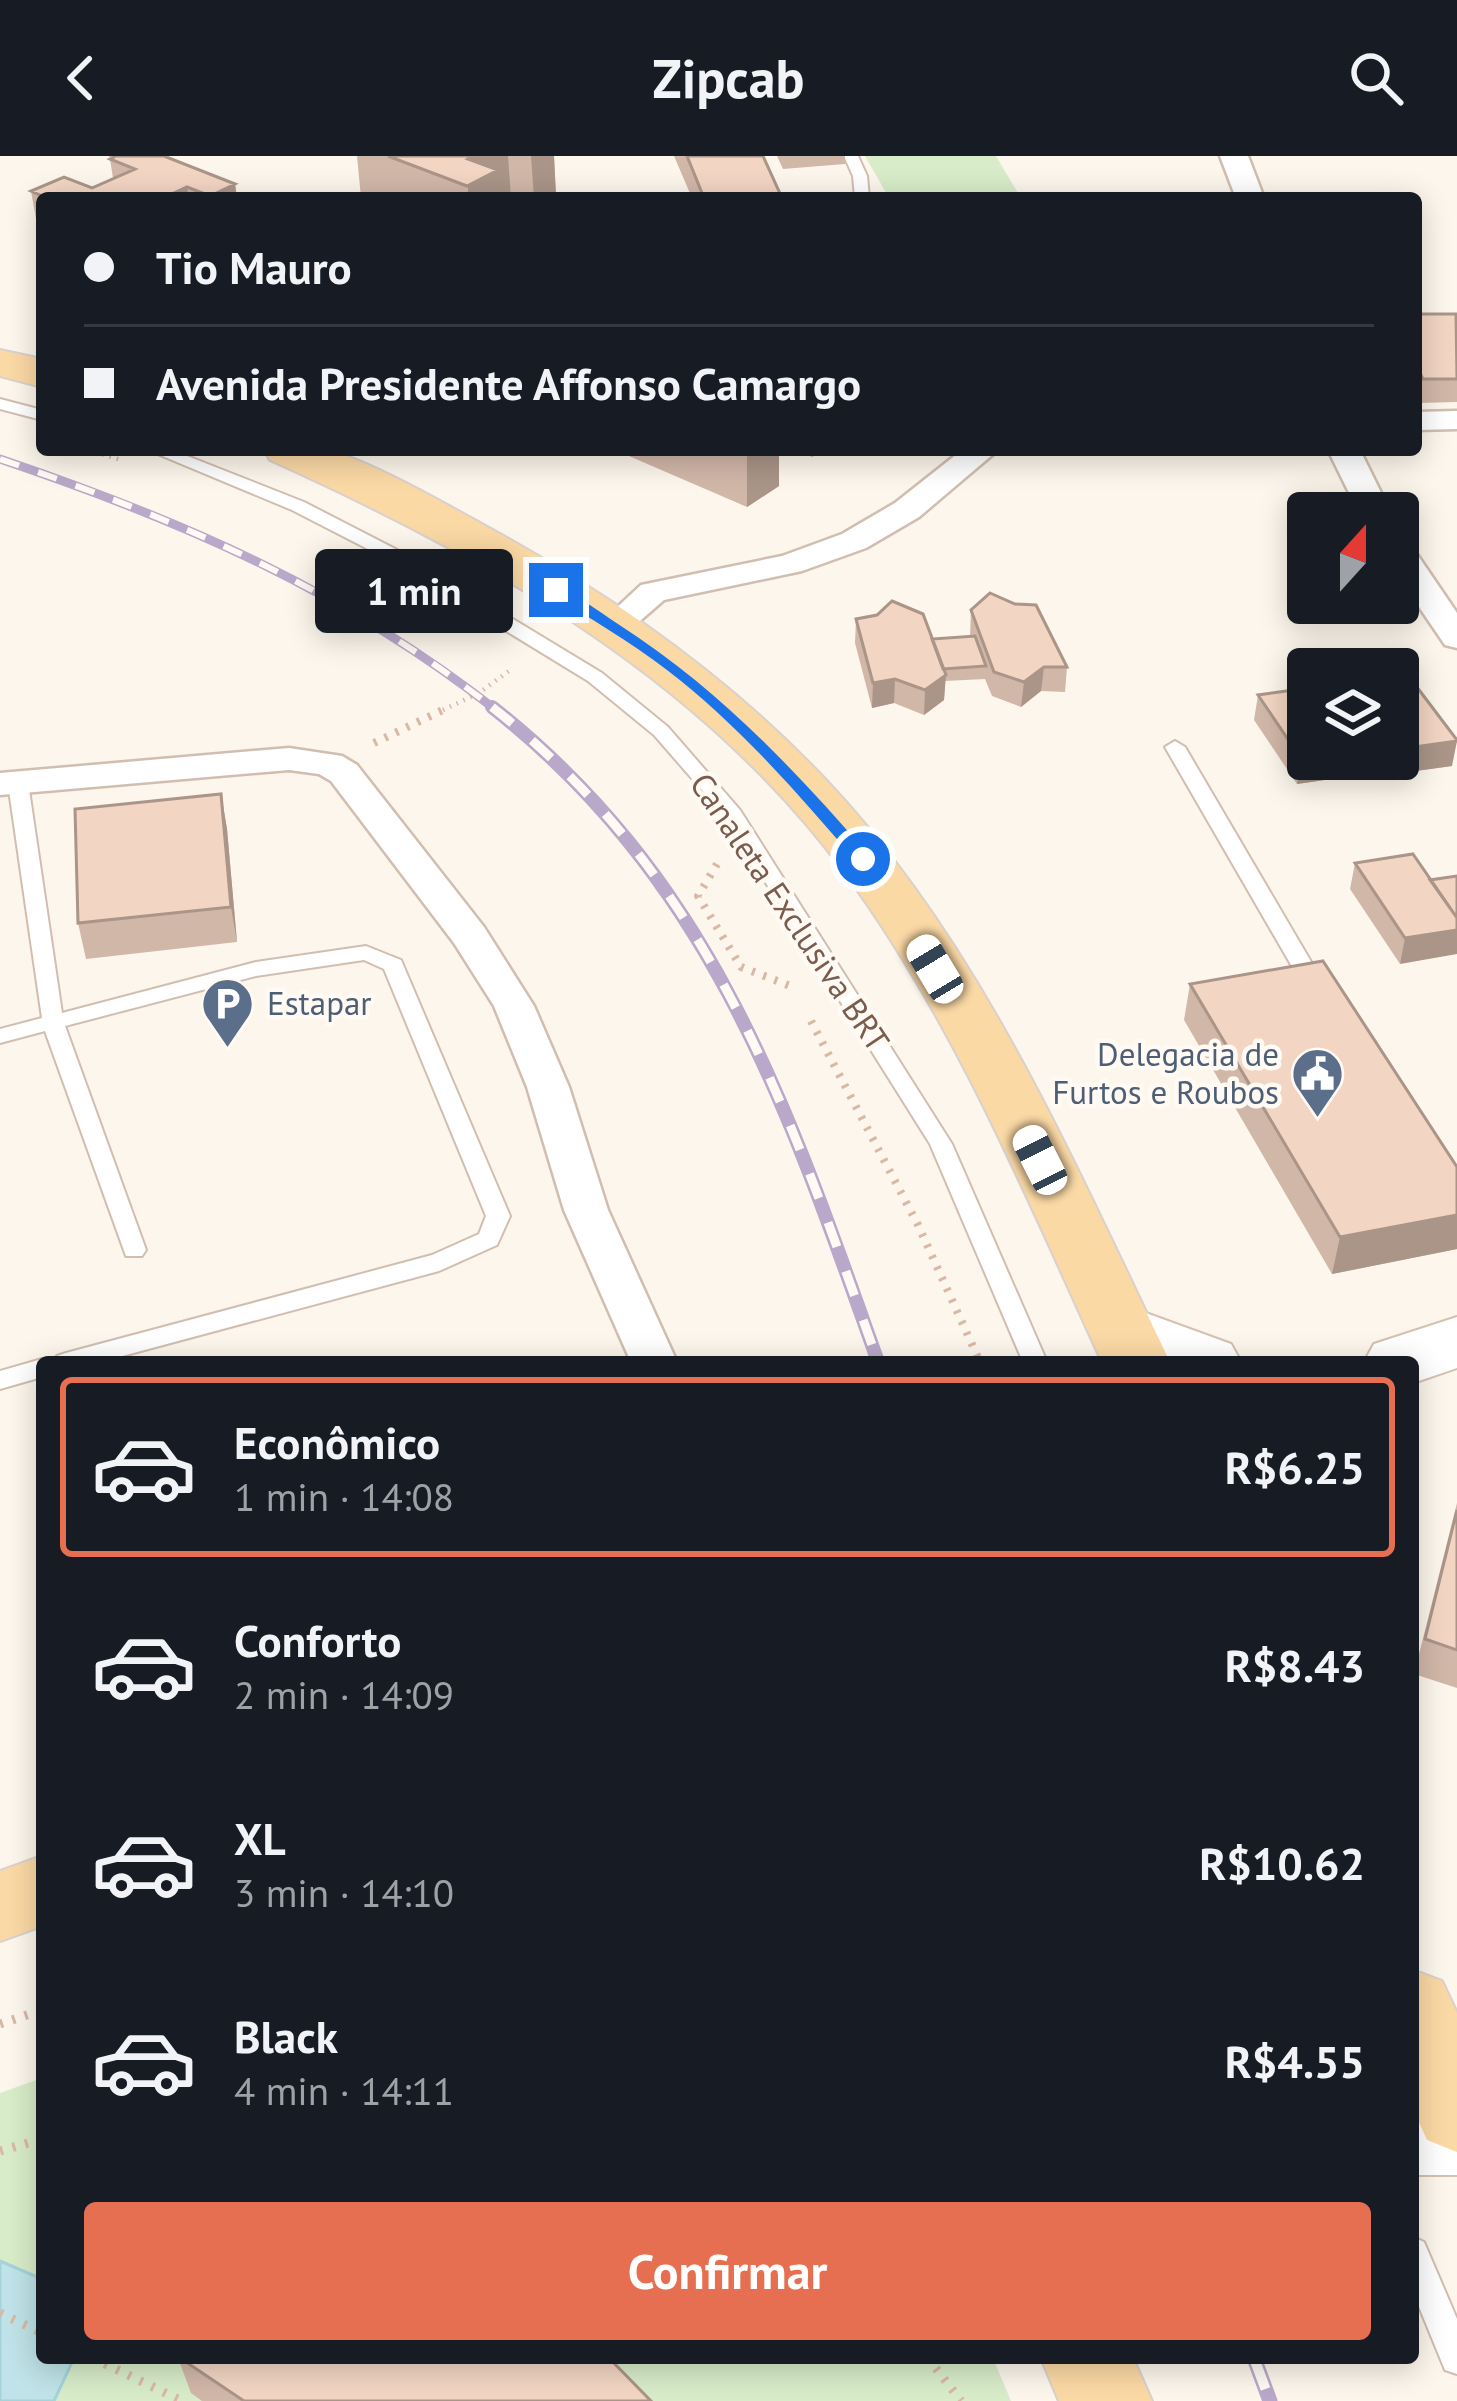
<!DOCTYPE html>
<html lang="pt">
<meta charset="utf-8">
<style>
:root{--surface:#171b24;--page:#20242c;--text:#f1f3f6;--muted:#9ea1a6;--line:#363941;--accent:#e76f51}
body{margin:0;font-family:"PT Sans",sans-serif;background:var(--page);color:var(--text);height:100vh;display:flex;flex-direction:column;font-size:45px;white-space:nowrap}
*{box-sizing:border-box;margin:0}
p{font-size:39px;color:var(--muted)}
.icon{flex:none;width:66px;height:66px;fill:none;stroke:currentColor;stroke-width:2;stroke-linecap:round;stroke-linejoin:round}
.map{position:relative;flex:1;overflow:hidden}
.sheet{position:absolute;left:36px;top:1200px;width:1383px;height:1008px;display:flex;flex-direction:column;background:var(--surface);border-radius:12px;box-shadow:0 6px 30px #0003}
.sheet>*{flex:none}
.banner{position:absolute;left:36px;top:36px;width:1386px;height:264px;border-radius:12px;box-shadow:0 6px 30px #0003;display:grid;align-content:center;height:264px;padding:0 48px;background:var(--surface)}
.needle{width:78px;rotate:21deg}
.fabs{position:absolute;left:1287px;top:336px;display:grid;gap:24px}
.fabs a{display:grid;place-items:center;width:132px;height:132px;border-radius:12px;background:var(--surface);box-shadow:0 6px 30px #0003;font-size:60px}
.end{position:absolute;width:54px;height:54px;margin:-27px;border:15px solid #1a73e8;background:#fff;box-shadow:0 0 0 6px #fff}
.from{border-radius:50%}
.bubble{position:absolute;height:84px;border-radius:12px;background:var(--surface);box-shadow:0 6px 30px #0003;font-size:39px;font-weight:700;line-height:84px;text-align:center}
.car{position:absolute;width:36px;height:72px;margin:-36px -18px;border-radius:15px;box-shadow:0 0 9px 3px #0007;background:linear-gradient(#fff 24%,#345 0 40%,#fff 0 76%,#345 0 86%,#fff 0)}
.banner b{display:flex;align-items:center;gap:42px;height:114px;font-size:45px}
.banner b+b{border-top:3px solid var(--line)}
.banner i{width:30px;height:30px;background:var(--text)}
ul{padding:21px 0 0;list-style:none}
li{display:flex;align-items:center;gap:36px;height:180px;margin:0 24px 18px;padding:0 24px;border:6px solid transparent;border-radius:12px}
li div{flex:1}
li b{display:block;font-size:45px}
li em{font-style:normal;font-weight:700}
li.active{border-color:var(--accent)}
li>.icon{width:108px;height:108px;stroke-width:1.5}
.button{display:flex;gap:24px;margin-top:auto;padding:24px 48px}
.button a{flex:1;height:138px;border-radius:12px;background:var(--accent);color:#fff;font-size:48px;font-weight:700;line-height:138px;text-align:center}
header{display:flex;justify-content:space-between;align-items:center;height:156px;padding:0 48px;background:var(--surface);font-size:54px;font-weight:700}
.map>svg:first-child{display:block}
.green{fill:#d8ecc9}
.water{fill:#bfe3e8;stroke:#a5d3da;stroke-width:3}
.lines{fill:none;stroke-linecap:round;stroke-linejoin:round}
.lane-casing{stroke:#d1beb0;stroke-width:4}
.street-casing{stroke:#d1beb0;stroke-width:5}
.secondary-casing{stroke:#d6c0b0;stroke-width:4}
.primary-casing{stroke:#dad1cd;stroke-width:4}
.path-far2{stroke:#d9b8a5;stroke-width:4.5;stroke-dasharray:1.5 6;stroke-linecap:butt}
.path-far1{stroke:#d9b8a5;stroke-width:8;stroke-dasharray:3 9;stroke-linecap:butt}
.path{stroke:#d9b8a5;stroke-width:9;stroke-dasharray:3 10;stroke-linecap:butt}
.lane{fill:#fff;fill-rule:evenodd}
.street{fill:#fff;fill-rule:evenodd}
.secondary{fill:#fff;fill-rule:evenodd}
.primary{fill:#fbd9a5;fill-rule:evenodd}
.rail-far2-casing{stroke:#b9a8c9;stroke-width:9}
.rail-far1-casing{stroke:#b9a8c9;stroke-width:14}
.rail-casing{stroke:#b9a8c9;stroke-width:15}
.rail-far2{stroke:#fffaf3;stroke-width:6;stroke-dasharray:20;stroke-linecap:butt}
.rail-far1{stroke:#fffaf3;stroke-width:9;stroke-dasharray:26;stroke-linecap:butt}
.rail{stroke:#fffaf3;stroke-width:10;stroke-dasharray:33;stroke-linecap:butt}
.wall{fill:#d1b7a8}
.shaded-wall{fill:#aa9588}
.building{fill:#f3d5c3;stroke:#aa9588;stroke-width:3}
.route{fill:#1a73e8}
.labels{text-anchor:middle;stroke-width:9;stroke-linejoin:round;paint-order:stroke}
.street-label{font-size:33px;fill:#7a5c4d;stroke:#fffaf3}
.service-label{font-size:33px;fill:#4e5e75;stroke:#fffaf3;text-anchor:start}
</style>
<header><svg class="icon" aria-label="back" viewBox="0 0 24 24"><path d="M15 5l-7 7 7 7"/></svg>Zipcab<svg class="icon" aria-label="search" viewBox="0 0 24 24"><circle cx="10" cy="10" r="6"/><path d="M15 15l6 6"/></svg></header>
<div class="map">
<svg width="1457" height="2245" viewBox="0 0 1457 2245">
<rect width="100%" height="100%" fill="#fdf6ec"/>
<!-- green -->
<path class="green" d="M865,0H996L1021,42H889Z
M42,1922V2202H993L1011,2245H0V1937Z"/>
<!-- water -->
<path class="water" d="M0,2105L42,2123V2202H74L54,2245H0Z"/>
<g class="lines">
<defs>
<path id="lane" d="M844,0H858L867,20L869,42H855L853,20Z
M0,243L42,254V264L0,253Z
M148,294H172L304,346L407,399L602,517L668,571L740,654L952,988L1047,1206H1023L930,988L722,657L654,579L588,525L395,407L292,354Z
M1175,585L1185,591L1327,833L1324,838L1316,840L1305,833L1165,591Z
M18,621L28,627L62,857L256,806L366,790L401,804L510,1060L497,1089L439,1115L100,1206H54L57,1200L66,1197L432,1099L479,1078L486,1060L384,813L364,804L256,820L65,870L146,1094L142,1100H126L45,875L0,887V873L42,862L8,627Z
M42,1203L51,1206H42V1221L0,1233V1215Z
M1413,2081L1424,2086L1457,2163V2218L1445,2214L1413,2136Z"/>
<path id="street" d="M1220,0H1248L1264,42H1236Z
M1457,255V273L1416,274V256Z
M962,294H998L919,361L866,392L802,415L664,444L626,477H602L597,470L641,429L782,400L842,378L895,347Z
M1328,294H1360L1391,357H1359Z
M1398,385L1410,388L1457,457V492L1445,489L1398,420Z
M289,592L342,600L357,609L484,771L534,850L569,931L608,1054L677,1206H631L564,1054L527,931L494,850L454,787L331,625L319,618L289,614L0,639V617Z"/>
<path id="secondary" d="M1121,1148L1231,1188L1241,1206C1193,1206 1115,1221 1087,1173L1097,1156Z
M1457,1161V1212L1413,1227V1206H1364L1374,1188Z
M1413,1939H1457V2019H1413Z"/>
<path id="primary" d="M0,194L42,203V231L0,220Z
M264,294C283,294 308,290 327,294C375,306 461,357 507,382C623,447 732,525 824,622C980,786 1073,1005 1170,1206H1102C1026,1040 954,865 845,717C701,522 488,402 270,304Z
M42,1700V1770L0,1785V1715Z
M1413,1814L1442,1825L1457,1857V1996L1427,1984L1413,1953Z
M1041,2202H1133L1152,2245H1059Z"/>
</defs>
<!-- lane casing -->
<use href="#lane" class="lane-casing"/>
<!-- street casing -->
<use href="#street" class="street-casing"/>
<!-- secondary casing -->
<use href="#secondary" class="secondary-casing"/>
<!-- primary casing -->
<use href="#primary" class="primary-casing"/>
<!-- path-far2 -->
<path class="path-far2" d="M88,294L121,304
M443,554L479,537L513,512"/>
<!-- path-far1 -->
<path class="path-far1" d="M374,587L449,551
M717,708L698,740L741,811L793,831
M811,865L918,1069L980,1206"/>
<!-- path -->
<path class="path" d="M0,1868L42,1854
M0,1995L42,1983
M0,2157L42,2177
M93,2202L182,2245
M928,2202L961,2245"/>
<!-- lane -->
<use href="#lane" class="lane"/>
<!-- street -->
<use href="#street" class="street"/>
<!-- secondary -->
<use href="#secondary" class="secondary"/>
<!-- primary -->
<use href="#primary" class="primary"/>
<defs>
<path id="rail-far2" d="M0,303C183,365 343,434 496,554"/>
<path id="rail-far1" d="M492,551C713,725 788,952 878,1206"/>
<path id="rail" d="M1254,2202L1270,2245"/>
</defs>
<!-- rail-far2 casing -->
<use href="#rail-far2" class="rail-far2-casing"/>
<!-- rail-far1 casing -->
<use href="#rail-far1" class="rail-far1-casing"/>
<!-- rail casing -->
<use href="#rail" class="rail-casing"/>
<!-- rail-far2 -->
<use href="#rail-far2" class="rail-far2"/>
<!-- rail-far1 -->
<use href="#rail-far1" class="rail-far1"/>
<!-- rail -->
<use href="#rail" class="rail"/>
</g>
<!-- wall -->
<path class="wall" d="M108,0H164L235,28L237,42H42V96L31,35L92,32L113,22L110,3L112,2Z
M357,0H554L556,40L553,42H361Z
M674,0H763L782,42H692Z
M777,0H845V8L783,13Z
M1416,158L1457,162V246L1418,247L1416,241Z
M615,294H779V330L747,351Z
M795,294H823L812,301Z
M971,454L1067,511L1065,536L1041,535L1021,551L992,540L985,523L945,525L944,544L924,559L894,547L872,552L855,487L856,463L932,483L970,481Z
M1398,519L1452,610L1401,617L1392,604L1354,611L1352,620L1297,628L1254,564L1258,539L1308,603H1398Z
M221,638L227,673L237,786L86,803L78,767Z
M1355,707L1430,724L1400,808L1350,733Z
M1190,828L1457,1011V1093L1332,1118L1184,864Z
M1457,1347V1532L1414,1518Z
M178,2202L651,2245H202L191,2237Z"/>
<!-- shaded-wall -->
<path class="shaded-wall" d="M474,0H508L511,42H468V3Z
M531,0H554L556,40L534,42Z
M235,28L237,42H210V40Z
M187,31L189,42H163Z
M747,294H779V330L747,351Z
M1044,511L1041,535L1021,551L1024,526Z
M946,519L944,544L924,559L925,534Z
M895,523L894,547L872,552L873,527Z
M1457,585L1452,610L1401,617L1407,592Z
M1308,603H1392L1354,611L1352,620L1297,628L1302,604Z
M221,638L227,673L237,786L231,751Z
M1457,774V798L1400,808L1405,782Z
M1457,1059V1093L1332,1118L1340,1081Z"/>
<!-- building -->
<path class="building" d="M116,0H164L235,28L210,40L187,31L163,42H47L31,35L64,21L92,32L135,13L110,3Z
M388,0H474L468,3L498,14L467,30Z
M687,0H763L782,42H704Z
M1416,158H1456L1457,223H1423L1416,209Z
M990,437L1015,448L1036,449L1067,511H1044L1024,526L994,516L971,454Z
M892,445L923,458L946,519L925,534L895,523L873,527L856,463L877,459Z
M975,480L986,510L943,513L932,483Z
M1407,518L1457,584V585L1407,592L1398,580V519Z
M1308,532V603L1302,604L1258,539Z
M221,638L231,751L78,767L75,653Z
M1413,698L1457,762V774L1405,782L1355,707Z
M1457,720V762L1430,724Z
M1323,805L1457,1011V1059L1340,1081L1190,828Z
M1457,1354V1494L1425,1483Z
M180,2202H609L651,2245H244Z"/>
<!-- route -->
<path class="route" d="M556,430C578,439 598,455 618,468C720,534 790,609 869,699V706H857C797,637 740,570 667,514C631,486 589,462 550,437Z"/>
<!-- icons -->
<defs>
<symbol id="parking-pin" viewBox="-11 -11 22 30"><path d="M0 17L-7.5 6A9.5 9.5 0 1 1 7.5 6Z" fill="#5c6f8a" stroke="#fffaf3"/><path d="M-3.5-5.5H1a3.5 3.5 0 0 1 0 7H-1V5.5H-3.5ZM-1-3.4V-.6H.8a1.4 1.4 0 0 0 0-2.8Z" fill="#fff"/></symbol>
<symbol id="civic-pin" viewBox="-11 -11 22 30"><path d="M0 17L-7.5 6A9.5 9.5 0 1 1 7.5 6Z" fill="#5c6f8a" stroke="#fffaf3"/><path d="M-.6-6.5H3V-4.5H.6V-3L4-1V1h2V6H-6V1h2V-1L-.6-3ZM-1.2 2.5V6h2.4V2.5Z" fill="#fff"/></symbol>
</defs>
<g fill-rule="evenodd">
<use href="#parking-pin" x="198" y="818" width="59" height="81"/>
<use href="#civic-pin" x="1288" y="888" width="59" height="81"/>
</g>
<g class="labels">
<!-- street labels -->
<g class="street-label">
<text transform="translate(790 756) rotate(56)" y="12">Canaleta Exclusiva BRT</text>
</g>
<!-- service labels -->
<g class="service-label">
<text x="267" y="859">Estapar</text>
<text x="1279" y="910" text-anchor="end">Delegacia de<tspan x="1279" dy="38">Furtos e Roubos</tspan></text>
</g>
</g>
</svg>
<div class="fabs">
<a><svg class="needle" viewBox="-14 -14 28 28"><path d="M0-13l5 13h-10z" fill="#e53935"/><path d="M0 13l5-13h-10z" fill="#9ea1a6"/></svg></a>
<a><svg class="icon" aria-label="layers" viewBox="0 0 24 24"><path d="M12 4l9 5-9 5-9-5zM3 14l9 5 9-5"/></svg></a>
</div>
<i class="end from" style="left:863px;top:703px"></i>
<i class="end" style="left:556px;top:434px"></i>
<div class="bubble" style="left:315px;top:393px;width:198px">1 min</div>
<i class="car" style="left:935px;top:813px;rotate:329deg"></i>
<i class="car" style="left:1040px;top:1004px;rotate:333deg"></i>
<div class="banner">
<b><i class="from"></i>Tio Mauro</b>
<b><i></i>Avenida Presidente Affonso Camargo</b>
</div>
<section class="sheet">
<ul>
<li class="active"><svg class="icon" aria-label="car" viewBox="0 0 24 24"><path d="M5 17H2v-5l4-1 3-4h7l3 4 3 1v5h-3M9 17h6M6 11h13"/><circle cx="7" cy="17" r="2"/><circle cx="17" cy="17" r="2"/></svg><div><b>Econômico</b><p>1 min · 14:08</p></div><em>R$6.25</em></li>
<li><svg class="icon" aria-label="car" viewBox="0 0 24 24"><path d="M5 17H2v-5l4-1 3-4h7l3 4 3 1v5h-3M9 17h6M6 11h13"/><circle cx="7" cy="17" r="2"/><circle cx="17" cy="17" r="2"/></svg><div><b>Conforto</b><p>2 min · 14:09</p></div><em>R$8.43</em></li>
<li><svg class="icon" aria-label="car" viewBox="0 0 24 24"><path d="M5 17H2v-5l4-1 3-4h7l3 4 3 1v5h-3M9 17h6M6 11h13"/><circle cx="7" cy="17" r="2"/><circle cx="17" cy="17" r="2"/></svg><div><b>XL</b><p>3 min · 14:10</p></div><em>R$10.62</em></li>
<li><svg class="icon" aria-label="car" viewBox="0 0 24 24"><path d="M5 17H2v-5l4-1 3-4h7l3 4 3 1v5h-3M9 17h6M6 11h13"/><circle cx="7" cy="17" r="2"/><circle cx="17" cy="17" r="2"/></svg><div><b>Black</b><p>4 min · 14:11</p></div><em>R$4.55</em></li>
</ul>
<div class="button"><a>Confirmar</a></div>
</section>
</div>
